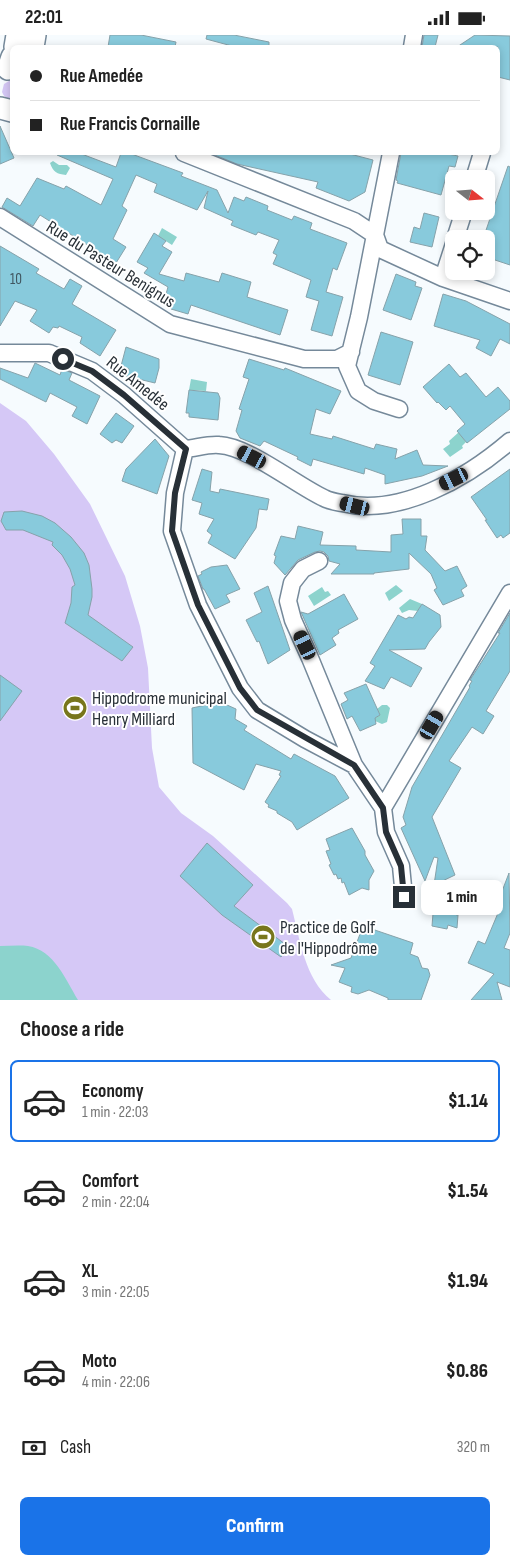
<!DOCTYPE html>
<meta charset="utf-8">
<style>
:root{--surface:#fff;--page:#f6f6f6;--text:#222;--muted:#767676;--line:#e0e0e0;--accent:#1a73e8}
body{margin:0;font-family:"Sofia Sans Condensed",sans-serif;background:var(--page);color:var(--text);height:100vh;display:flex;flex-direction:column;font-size:19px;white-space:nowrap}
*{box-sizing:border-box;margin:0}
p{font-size:16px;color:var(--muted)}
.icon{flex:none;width:28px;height:28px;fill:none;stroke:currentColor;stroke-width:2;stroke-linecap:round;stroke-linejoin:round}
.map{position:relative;height:965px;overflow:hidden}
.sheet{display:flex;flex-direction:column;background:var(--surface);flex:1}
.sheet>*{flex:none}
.guide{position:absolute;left:10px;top:10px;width:490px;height:110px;border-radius:8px;box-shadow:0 2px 8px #0003;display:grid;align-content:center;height:110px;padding:0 20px;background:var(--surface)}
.needle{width:32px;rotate:107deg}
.tools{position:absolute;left:445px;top:135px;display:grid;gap:10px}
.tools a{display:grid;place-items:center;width:50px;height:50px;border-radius:8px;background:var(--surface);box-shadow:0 2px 8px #0003;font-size:25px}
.end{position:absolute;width:22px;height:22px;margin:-11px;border:6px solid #283037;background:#fff;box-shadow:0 0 0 2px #fff}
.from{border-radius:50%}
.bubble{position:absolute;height:35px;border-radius:8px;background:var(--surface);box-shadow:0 2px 8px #0003;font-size:16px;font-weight:800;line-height:35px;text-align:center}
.car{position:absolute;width:15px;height:30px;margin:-15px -8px;border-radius:6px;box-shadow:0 0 4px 1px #0007;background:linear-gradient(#222 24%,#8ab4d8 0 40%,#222 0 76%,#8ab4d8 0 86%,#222 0)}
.guide b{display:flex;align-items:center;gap:18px;height:48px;font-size:19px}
.guide b+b{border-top:1px solid var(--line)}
.guide i{width:12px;height:12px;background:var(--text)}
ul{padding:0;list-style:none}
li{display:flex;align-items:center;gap:15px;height:82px;margin:0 10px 8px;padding:0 10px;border:2px solid transparent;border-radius:8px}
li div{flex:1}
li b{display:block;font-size:19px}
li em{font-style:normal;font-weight:800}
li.on{border-color:var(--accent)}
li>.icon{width:45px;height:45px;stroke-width:1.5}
h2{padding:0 20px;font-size:22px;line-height:60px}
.pay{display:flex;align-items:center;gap:12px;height:55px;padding:0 20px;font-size:19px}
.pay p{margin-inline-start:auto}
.cta{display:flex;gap:10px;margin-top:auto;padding:10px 20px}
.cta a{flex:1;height:58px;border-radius:8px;background:var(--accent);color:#fff;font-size:20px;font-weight:800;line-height:58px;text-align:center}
.status{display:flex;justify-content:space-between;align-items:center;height:35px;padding:0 25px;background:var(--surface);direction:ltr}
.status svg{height:14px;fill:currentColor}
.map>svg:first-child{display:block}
.green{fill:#d5c8f6}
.water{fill:#8cd3cd}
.building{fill:#88cadc;stroke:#86a2aa}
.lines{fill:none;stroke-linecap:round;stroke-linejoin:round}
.minor-casing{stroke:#75899a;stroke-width:19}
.tertiary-casing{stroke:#75899a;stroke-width:24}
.minor{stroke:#fff;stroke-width:16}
.tertiary{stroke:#fff;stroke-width:21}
.route{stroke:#283037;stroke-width:6}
.labels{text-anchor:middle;stroke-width:4;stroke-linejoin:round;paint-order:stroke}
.number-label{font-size:15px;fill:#405660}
.street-label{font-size:18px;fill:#283037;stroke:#fff}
.poi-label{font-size:18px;fill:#283037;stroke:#fff;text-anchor:start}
</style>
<div class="status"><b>22:01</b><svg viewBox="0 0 49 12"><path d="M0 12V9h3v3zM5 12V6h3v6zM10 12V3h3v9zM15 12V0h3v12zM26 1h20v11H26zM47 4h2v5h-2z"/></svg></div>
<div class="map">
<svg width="510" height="965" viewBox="0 0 510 965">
<rect width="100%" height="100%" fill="#f6fbfe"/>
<!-- green -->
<path class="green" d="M9,46H12V63C7,64 4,62 2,57L4,49Z
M0,368L26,386L54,419L90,469L125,541L140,591L148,633L152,713L159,752L181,778L213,801L287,868L292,874C300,905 305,944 331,965H0Z"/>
<!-- water -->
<path class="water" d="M53,126L59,130H67L70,133L66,140C57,139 53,137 50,128Z
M162,193L177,202L172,210L158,201Z
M191,344L207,347L206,356L189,355Z
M459,397L466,407L462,411L463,413L450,422L443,414L450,409L449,406Z
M396,550L403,556L389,566L385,558Z
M322,552L325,557L328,556L331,560L314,571L308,561Z
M410,564L422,569L418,576L409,575L402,578L399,573Z
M382,670H387L390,673L387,687L382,689L375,686V683L380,680L377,674Z
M0,911C9,911 19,910 28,911C54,915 66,945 78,965H0Z"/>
<!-- building -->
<path class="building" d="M110,0H141L176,7L175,12H108Z
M207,0H234L269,7V12H231L232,11L206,4Z
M424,0H438L435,12H422Z
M475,0L510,1V45L498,42V12H457Z
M0,91L14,123L0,129Z
M58,118H79L116,132L121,118H129L183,138L181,141L217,155L228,178L234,162L244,166L246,162L268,171L267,175L292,185L294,181L312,188L310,194L347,208L337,235L333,233L326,257L343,262L332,301L311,295L319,266L306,262L311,245L273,229L277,220L273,218L279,205L258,197L256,200L231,190L233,186L204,173L208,156L197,175L154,157L157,149L136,140L122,171L127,175L113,204L126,212L116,228L40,180L33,191L2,172L7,163L20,171L37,143L64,154L66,151L101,170L113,144L57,120Z
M210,118H350V119L373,125L365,157L349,166L316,153L318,147L237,129Z
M401,118H443L458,121L455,132L449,131L441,160L397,148L398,146L396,145Z
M508,131L510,132V230L486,222V204H483Z
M424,178L439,182L432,212L410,207L414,192L420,194Z
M154,198L166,206L162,211L172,217L159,239L184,246L186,238L219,247L222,238L251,247L247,262L288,275L280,300L191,270L188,279L171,274L172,268L164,266L168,252L144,238L148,233L137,227Z
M0,211L39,234L36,238L64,254L70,244L82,251L72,269L116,295L100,321L80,308L82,302L59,291L58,293L53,292L49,298L30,286L37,275L15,266L0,291Z
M396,239L416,247L415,251L422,253L411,285L383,275Z
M443,259L466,266L510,289V309L500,304L491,321L476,313L480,305L434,291Z
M381,297L413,307L400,350L368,340Z
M126,312L159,324V333L155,348L126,341L129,334L121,331Z
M249,324L284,335L285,333L341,356L330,379L316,374L310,399L332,404L333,401L374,414L376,409L397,414L395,424L417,415L423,430L448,431L422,441L385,449V440L365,433L364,439L313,424L311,431L297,424L298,422L264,406L260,411L240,403L236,396L242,375L239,374L249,344L243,342Z
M35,328L60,340L62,334L72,338L69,345L100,361L87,389L72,381L77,372L50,358L46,367L0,344V333L28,343Z
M449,329L460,342L466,338L486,362L498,352L510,366V374L467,408L457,396L465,389L450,371L446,375L438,367L437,368L423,352Z
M189,355L218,358L220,363L218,385L189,382V378H186Z
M116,378L134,391L122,408L116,405L112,408L100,399Z
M155,404L169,421L157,459L122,446L126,434Z
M202,434L212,437L210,456L219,458L220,454L269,464L267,475L259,474L256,493L235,524L208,508L212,500L207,496L214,484L199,479L202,468L192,465Z
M510,434V498L503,503L501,500L497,503L485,485H487L471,462Z
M22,476L42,481L55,488L71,502L84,518L89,530L92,554V562L88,580L133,612L122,626L65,588L71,568L72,552L75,550L70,534L62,520L52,510L53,507L23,495H6L1,486L4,477Z
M402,484H421V501H427L425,515L445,536L457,531L467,551L461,555L464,561L443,570L434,555L437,553L431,539L409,518V534L374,538V539H331L340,529L329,526L328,521L324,517L320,516L315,517L298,525L285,540L274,528L276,521L274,520L281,501L295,504L298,491L323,497L320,510L356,511V515L391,517V500L403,499Z
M227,530L240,554L226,560L230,567L215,574L204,554H203L198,541L202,539L201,537L211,532Z
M268,551L290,615L268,629L259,606L257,607L246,585L262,577L254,558Z
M344,559L358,584L338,595L339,598L332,603L336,610L320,620L301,577L308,579Z
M422,569L440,580L441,592L429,607L425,614L389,615L422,633L411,652L391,642L384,654L365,646L375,631L370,628L398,580L406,584L409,582L413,583Z
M510,578V636L486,676L494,681L483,699L472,692L449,726L461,733L432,782L455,840L434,850L438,823L434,822L425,846L401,793L406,790L403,782L412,752L470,652L469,651L472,646L470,645L500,598H498Z
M0,640L22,656L0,686Z
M366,649L380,680L375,683L376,689L360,696L352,681L347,684L341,669L348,665L344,658Z
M209,662L236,674L235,684L247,691L244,695L291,724L294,719L335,741L349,763L297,795L292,787L277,778V776L268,772L269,770L265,767L281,741L279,740L281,736L256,729L244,755L193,728L192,673L211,669Z
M352,793L365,816V820L374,836L369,845V855L362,853L349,860L344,847L342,848L341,843L338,844L336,839L334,840L329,830L331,829L326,816L330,815L326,804Z
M207,808L253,850L234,871L289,912L281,922L222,880L180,841Z
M509,838L510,898L504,913L510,915V952L497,947L502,965H471L494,939L468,928L478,906L485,909L498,878L496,872Z
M434,866L457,869L456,880H458L457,893L448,890L447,894L432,891Z
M363,891L413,908L410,919L418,922L422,933L428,934L430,940L421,965H388V963L369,955L358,959L351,957L352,952L339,947L345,933L331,930L351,923Z"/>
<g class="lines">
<defs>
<path id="minor" d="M412,12L414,0
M184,118L354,186L375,200L380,214L443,243L510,266
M391,118L359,282L347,331L358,356L374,366L399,374
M474,144L482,118
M0,182L170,289L304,324H337L351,317
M455,204L464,176
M443,243L454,209
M0,318H49L92,336L124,360L185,414
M319,526L303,534L292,548L288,566L293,585L310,623L354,730L383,773L386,797L401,831L404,862
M354,730L305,704L257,675L240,653L198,570L172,496L175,458L185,414C196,413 208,409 219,410C248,411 296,450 324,463C329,466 336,467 342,468C400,482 467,443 510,406
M383,773L510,558"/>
<path id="tertiary" d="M15,12L17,0
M33,12L35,0
M8,34L12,22
M0,73L12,76"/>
</defs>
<!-- minor casing -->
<use href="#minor" class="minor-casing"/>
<!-- tertiary casing -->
<use href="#tertiary" class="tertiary-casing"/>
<!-- minor -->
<use href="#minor" class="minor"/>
<!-- tertiary -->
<use href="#tertiary" class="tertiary"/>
</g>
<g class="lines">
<!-- route -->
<path class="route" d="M63,324L92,336L124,360L186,414L175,458L172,496L198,570L240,653L257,675L354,730L383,773L386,797L401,831L404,862"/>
</g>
<!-- icons -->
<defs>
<symbol id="stadium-disc" viewBox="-11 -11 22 22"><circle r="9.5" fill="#78761c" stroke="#fff"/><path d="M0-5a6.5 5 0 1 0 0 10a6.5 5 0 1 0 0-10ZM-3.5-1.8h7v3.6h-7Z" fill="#fff"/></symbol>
</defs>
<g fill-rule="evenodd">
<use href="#stadium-disc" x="61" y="659" width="28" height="28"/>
<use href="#stadium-disc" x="249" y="888" width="28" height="28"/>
</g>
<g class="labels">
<!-- number labels -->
<g class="number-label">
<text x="16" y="249">10</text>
</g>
<!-- street labels -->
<g class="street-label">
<text transform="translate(111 229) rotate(32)" y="6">Rue du Pasteur Benignus</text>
<text transform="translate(138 348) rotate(39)" y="6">Rue Amedée</text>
</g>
<!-- poi labels -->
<g class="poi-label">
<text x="92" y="669">Hippodrome municipal<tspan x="92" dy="21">Henry Milliard</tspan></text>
<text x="280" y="898">Practice de Golf<tspan x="280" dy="21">de l'Hippodrôme</tspan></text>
</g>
</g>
</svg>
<div class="tools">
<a><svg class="needle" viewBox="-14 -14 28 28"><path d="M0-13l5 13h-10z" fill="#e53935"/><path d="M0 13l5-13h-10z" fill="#767676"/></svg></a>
<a><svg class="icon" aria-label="locate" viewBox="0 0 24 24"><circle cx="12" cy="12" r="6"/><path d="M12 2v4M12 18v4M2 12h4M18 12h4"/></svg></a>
</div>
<i class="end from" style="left:63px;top:324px"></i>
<i class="end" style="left:404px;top:862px"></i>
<div class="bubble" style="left:421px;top:845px;width:82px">1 min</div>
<i class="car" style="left:252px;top:422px;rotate:297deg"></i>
<i class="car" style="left:454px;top:444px;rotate:244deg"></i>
<i class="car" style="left:355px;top:471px;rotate:284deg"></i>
<i class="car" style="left:305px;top:610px;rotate:335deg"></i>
<i class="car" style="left:432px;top:690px;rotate:30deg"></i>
<div class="guide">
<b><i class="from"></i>Rue Amedée</b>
<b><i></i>Rue Francis Cornaille</b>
</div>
</div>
<section class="sheet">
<h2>Choose a ride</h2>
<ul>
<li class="on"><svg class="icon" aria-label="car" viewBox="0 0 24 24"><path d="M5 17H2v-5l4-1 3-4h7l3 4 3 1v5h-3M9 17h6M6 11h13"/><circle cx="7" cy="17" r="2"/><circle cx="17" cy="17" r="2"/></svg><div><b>Economy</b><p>1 min · 22:03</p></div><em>$1.14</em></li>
<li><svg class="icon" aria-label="car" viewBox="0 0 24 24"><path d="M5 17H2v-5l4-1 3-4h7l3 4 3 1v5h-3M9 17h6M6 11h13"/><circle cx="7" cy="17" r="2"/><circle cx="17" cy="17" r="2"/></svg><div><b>Comfort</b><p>2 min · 22:04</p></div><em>$1.54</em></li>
<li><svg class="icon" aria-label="car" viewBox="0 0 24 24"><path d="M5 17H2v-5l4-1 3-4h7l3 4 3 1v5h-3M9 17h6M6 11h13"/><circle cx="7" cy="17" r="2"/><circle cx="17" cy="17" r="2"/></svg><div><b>XL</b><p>3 min · 22:05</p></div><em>$1.94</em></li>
<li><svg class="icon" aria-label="car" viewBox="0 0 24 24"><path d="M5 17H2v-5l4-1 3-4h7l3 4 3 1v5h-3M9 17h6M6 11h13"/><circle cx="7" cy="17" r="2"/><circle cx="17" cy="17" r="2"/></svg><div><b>Moto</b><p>4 min · 22:06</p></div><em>$0.86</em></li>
</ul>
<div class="pay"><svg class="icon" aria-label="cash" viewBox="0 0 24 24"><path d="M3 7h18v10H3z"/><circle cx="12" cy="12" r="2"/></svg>Cash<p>320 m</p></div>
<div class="cta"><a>Confirm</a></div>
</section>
